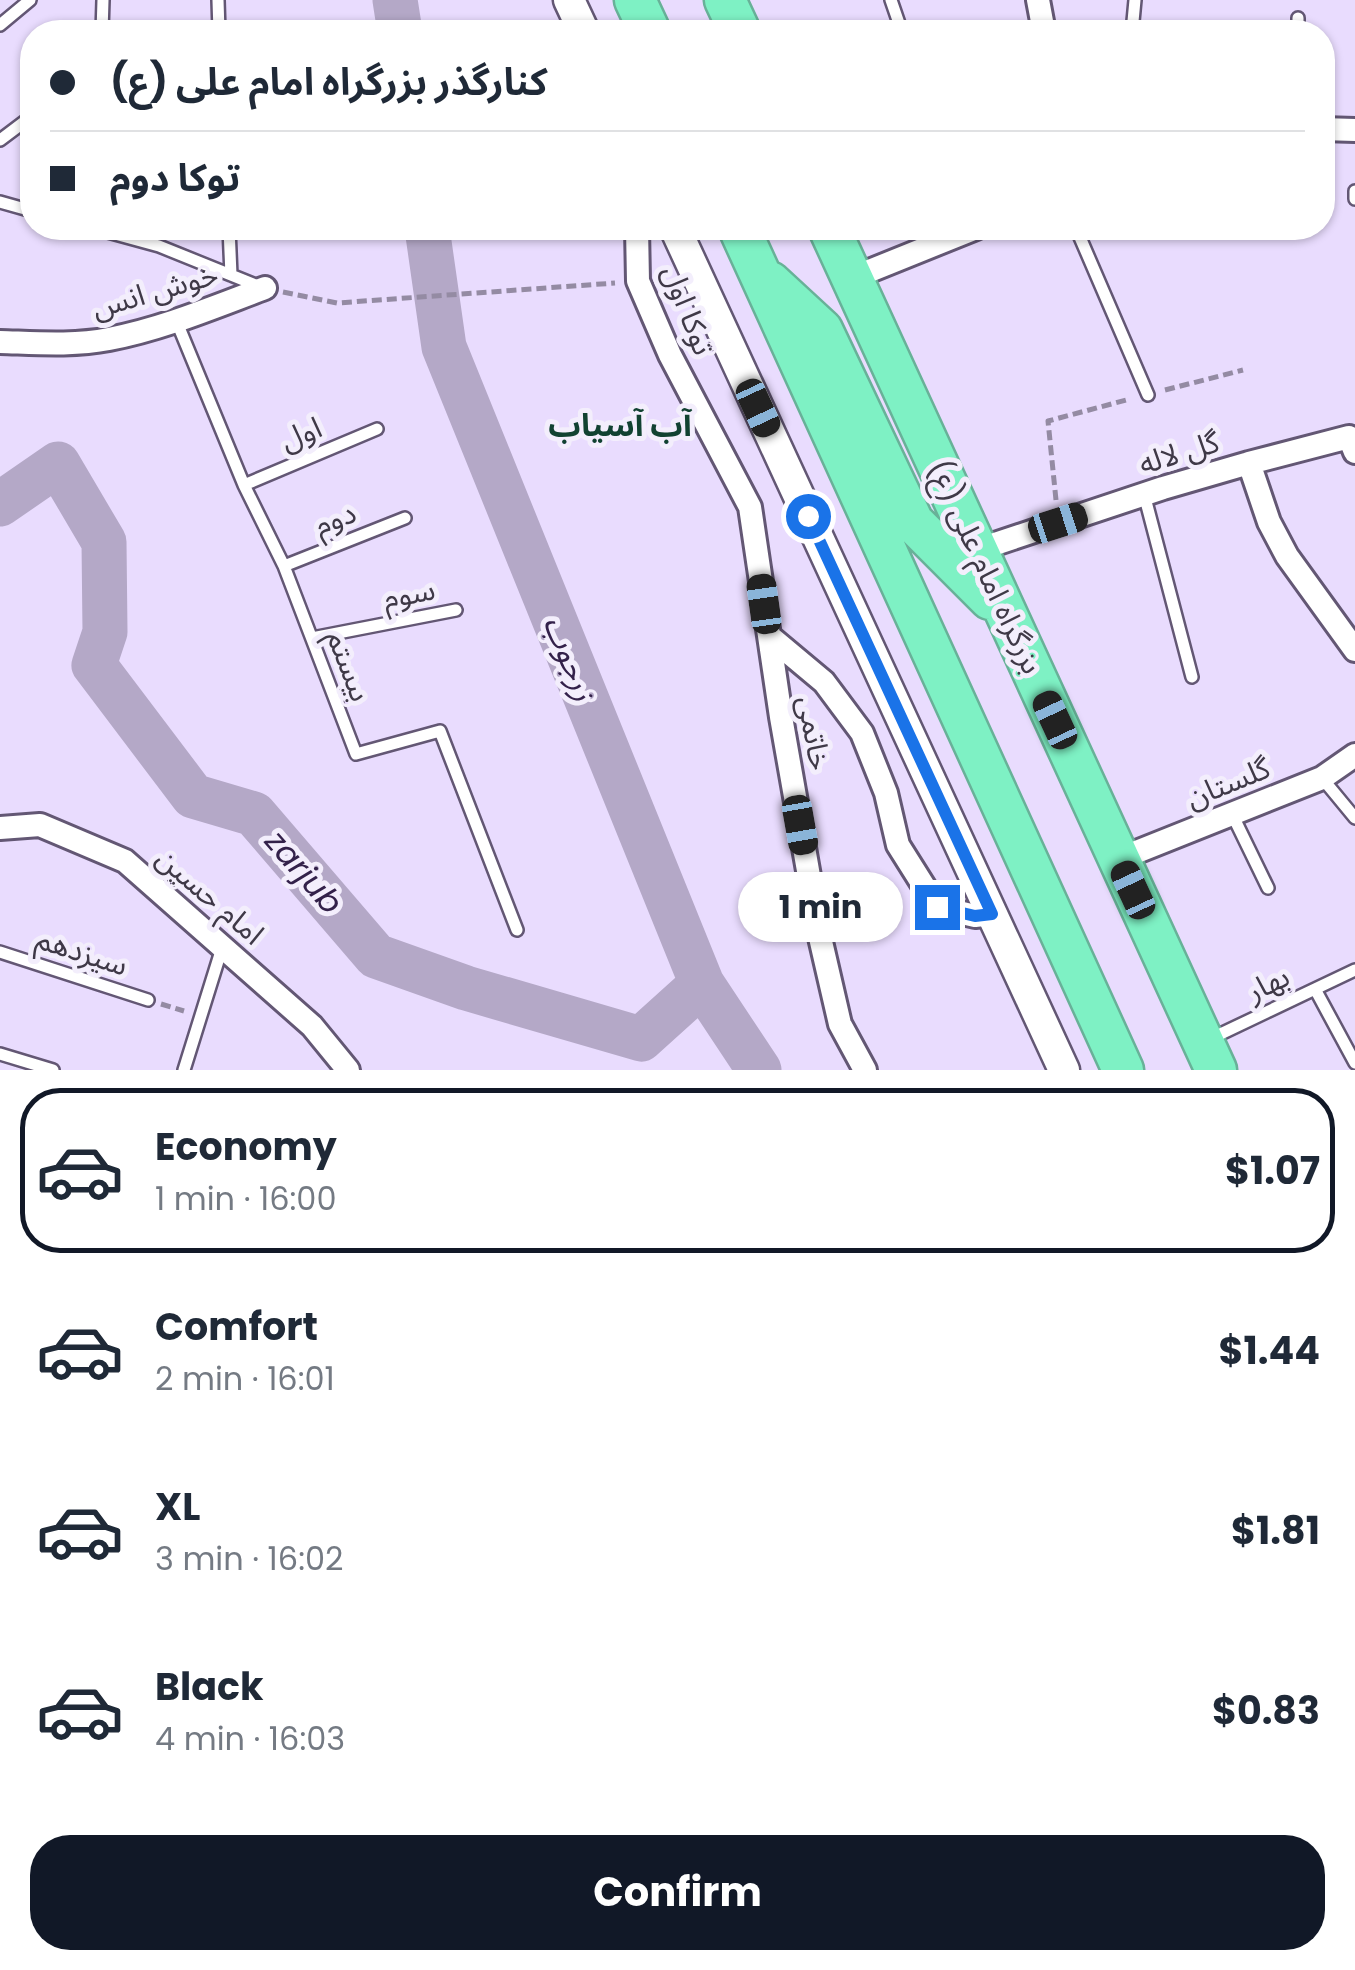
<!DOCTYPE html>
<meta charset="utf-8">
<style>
:root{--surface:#fff;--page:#f2f2f3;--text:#1f2937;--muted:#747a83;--line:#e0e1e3;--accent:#111827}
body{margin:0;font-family:Poppins,"Noto Sans Arabic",sans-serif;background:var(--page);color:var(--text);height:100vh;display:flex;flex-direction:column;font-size:38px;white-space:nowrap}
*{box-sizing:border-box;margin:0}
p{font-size:32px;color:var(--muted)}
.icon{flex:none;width:55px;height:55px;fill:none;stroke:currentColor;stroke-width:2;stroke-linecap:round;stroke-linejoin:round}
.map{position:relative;height:1070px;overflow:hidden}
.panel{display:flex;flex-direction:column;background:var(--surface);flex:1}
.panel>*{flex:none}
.top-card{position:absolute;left:20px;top:20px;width:1315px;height:220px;border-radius:40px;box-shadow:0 2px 8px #0004;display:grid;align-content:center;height:220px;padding:0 30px;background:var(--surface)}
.end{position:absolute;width:45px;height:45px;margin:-22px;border:12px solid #1a73e8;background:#fff;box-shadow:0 0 0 5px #fff}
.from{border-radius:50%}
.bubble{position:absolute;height:70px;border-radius:35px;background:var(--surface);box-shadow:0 2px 8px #0004;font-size:32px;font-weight:700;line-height:70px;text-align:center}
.car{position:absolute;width:30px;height:60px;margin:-30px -15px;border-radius:12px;box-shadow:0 0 8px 2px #0007;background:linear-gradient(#222 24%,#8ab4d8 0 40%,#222 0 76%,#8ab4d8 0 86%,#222 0)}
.top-card b{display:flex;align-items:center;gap:35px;height:95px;font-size:38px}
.top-card b+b{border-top:2px solid var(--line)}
.top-card i{width:25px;height:25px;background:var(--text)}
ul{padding:18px 0 0;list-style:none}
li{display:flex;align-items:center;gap:30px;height:165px;margin:0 20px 15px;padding:0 10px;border:5px solid transparent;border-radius:40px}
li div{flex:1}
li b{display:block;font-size:38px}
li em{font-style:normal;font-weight:700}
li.current{border-color:var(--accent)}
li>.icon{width:90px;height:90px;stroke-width:1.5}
.button{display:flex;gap:20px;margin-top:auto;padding:20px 30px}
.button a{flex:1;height:115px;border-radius:40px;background:var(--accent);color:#fff;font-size:40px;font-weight:700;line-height:115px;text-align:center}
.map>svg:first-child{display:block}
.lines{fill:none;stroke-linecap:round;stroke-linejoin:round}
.river{stroke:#b4a8c7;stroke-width:45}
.lane-casing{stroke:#635774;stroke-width:16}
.street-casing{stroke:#635774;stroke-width:28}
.secondary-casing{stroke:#635774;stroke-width:35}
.highway-casing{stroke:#68b198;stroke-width:45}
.path{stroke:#948ba3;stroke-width:5;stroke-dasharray:10 5;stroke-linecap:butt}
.lane{stroke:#fff;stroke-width:11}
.street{stroke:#fff;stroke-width:22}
.secondary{stroke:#fff;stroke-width:30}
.highway{stroke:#7ef1c4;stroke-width:40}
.route{stroke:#1a73e8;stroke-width:12}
.labels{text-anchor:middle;stroke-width:10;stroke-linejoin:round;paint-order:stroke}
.street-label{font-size:30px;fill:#3f3947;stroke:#f3eefc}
.neighbourhood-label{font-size:32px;font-weight:bold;fill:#114231;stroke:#f3eefc}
.water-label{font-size:32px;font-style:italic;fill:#33214a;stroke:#f3eefc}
</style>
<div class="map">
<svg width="1355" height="1070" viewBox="0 0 1355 1070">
<rect width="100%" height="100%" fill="#e9dcfe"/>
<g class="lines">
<!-- river -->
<path class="river" d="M395,0L400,32
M427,228L444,347L702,984L759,1070
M0,504L58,464L104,542L105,632L94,665L193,796L254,814L376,956L466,988L641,1039L702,984"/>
<defs>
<path id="lane" d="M218,0L219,32
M891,0L902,32
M0,25L30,0
M102,32L103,0
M1132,32L1135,0
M1298,32V18
M0,140L32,116
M1355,191V199
M0,202L32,211
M93,228L159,246L263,288
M229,228L231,275
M1076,228L1148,395
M176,320L244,485L284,566L356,754L440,731L517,930
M244,485L377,429
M1144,494L1192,677
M284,566L405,518
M312,638L456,610
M1322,778L1355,818
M1232,814L1268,888
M0,952L148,1000
M1315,989L1355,1063
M1210,1039L1355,970
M0,1054L53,1070
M184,1070L222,948"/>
<path id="street" d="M1038,0L1044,32
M1322,129L1355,130
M637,228L638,281L670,355L750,507L781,717L819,933L840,1024L865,1070
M852,278L976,228
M0,342C36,343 73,346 109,339C162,329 214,307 265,288
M1249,463L1349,437L1355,452
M977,550L1163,488L1249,463L1269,522L1287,556L1355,650
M769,636L824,682L862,733L886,793L898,845L937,907L975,916L992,914
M0,828L40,825L125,861L312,1026L348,1070
M1119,859L1322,778L1355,755"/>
<path id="secondary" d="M569,0L584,32
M675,228L1064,1070"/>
<path id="highway" d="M635,0L650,32
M725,0L740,32
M739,228L1123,1070
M829,228L1216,1070
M770,282L822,330L913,522L990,599"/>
</defs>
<!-- lane casing -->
<use href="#lane" class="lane-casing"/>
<!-- street casing -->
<use href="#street" class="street-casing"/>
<!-- secondary casing -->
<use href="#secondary" class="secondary-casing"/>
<!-- highway casing -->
<use href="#highway" class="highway-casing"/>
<!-- path -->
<path class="path" d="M283,292L337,303L615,283
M1165,390L1243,370
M1056,500L1048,421L1130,399
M161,1004L184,1011"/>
<!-- lane -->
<use href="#lane" class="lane"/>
<!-- street -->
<use href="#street" class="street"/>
<!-- secondary -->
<use href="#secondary" class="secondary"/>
<!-- highway -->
<use href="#highway" class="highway"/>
</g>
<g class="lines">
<!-- route -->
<path class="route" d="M808,516L992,914L975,916L937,907"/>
</g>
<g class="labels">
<!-- street labels -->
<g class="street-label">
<text transform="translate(155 291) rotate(-16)" y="10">خوش انس</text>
<text transform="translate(688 310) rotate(69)" y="10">توکا اول</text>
<text transform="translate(301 434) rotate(-23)" y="10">اول</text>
<text transform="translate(1179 453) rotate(-17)" y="10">گل لاله</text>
<text transform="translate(335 519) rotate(-22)" y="10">دوم</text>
<text transform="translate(985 567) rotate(65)" y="10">بزرگراه امام علی (ع)</text>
<text transform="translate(409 594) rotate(-11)" y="10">سوم</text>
<text transform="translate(349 666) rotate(69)" y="10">بیستم</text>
<text transform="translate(814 733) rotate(80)" y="10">خاتمی</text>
<text transform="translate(1228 783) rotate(-22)" y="10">گلستان</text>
<text transform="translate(210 896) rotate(41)" y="10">امام حسین</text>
<text transform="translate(82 952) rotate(18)" y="10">سیزدهم</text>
<text transform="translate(1268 984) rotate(-26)" y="10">بهار</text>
</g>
<!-- neighbourhood labels -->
<g class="neighbourhood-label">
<text x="620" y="436">آب آسیاب</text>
</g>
<!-- water labels -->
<g class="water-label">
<text transform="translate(570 658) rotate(68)" y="11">زرجوب</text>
<text transform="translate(304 872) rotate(49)" y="11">zarjub</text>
</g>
</g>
</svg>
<i class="end from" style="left:808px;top:516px"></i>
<i class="end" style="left:937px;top:907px"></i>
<div class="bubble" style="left:738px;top:872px;width:165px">1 min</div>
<i class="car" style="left:758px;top:408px;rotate:155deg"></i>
<i class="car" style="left:1058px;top:523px;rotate:72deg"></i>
<i class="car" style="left:764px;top:604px;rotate:352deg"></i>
<i class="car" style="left:1055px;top:720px;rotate:335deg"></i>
<i class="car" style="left:800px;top:825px;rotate:170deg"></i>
<i class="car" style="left:1133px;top:890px;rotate:335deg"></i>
<div class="top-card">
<b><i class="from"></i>کنارگذر بزرگراه امام علی (ع)</b>
<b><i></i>توکا دوم</b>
</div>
</div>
<section class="panel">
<ul>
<li class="current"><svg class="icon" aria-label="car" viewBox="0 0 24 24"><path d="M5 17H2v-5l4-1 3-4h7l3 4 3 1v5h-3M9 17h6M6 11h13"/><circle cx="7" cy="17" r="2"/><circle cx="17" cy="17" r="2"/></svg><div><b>Economy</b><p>1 min · 16:00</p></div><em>$1.07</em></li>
<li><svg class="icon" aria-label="car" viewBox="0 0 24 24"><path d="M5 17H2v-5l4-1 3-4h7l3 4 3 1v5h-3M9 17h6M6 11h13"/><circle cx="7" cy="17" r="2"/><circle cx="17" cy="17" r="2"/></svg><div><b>Comfort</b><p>2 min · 16:01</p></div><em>$1.44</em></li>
<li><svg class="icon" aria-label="car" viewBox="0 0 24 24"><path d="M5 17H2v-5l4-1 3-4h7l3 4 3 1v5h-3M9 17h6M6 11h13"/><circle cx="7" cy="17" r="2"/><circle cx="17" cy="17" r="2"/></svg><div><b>XL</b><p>3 min · 16:02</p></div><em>$1.81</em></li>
<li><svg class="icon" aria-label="car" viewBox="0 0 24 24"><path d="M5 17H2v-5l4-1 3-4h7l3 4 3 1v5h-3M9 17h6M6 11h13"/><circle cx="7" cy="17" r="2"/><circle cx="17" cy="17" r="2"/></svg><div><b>Black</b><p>4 min · 16:03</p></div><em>$0.83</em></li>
</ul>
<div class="button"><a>Confirm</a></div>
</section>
